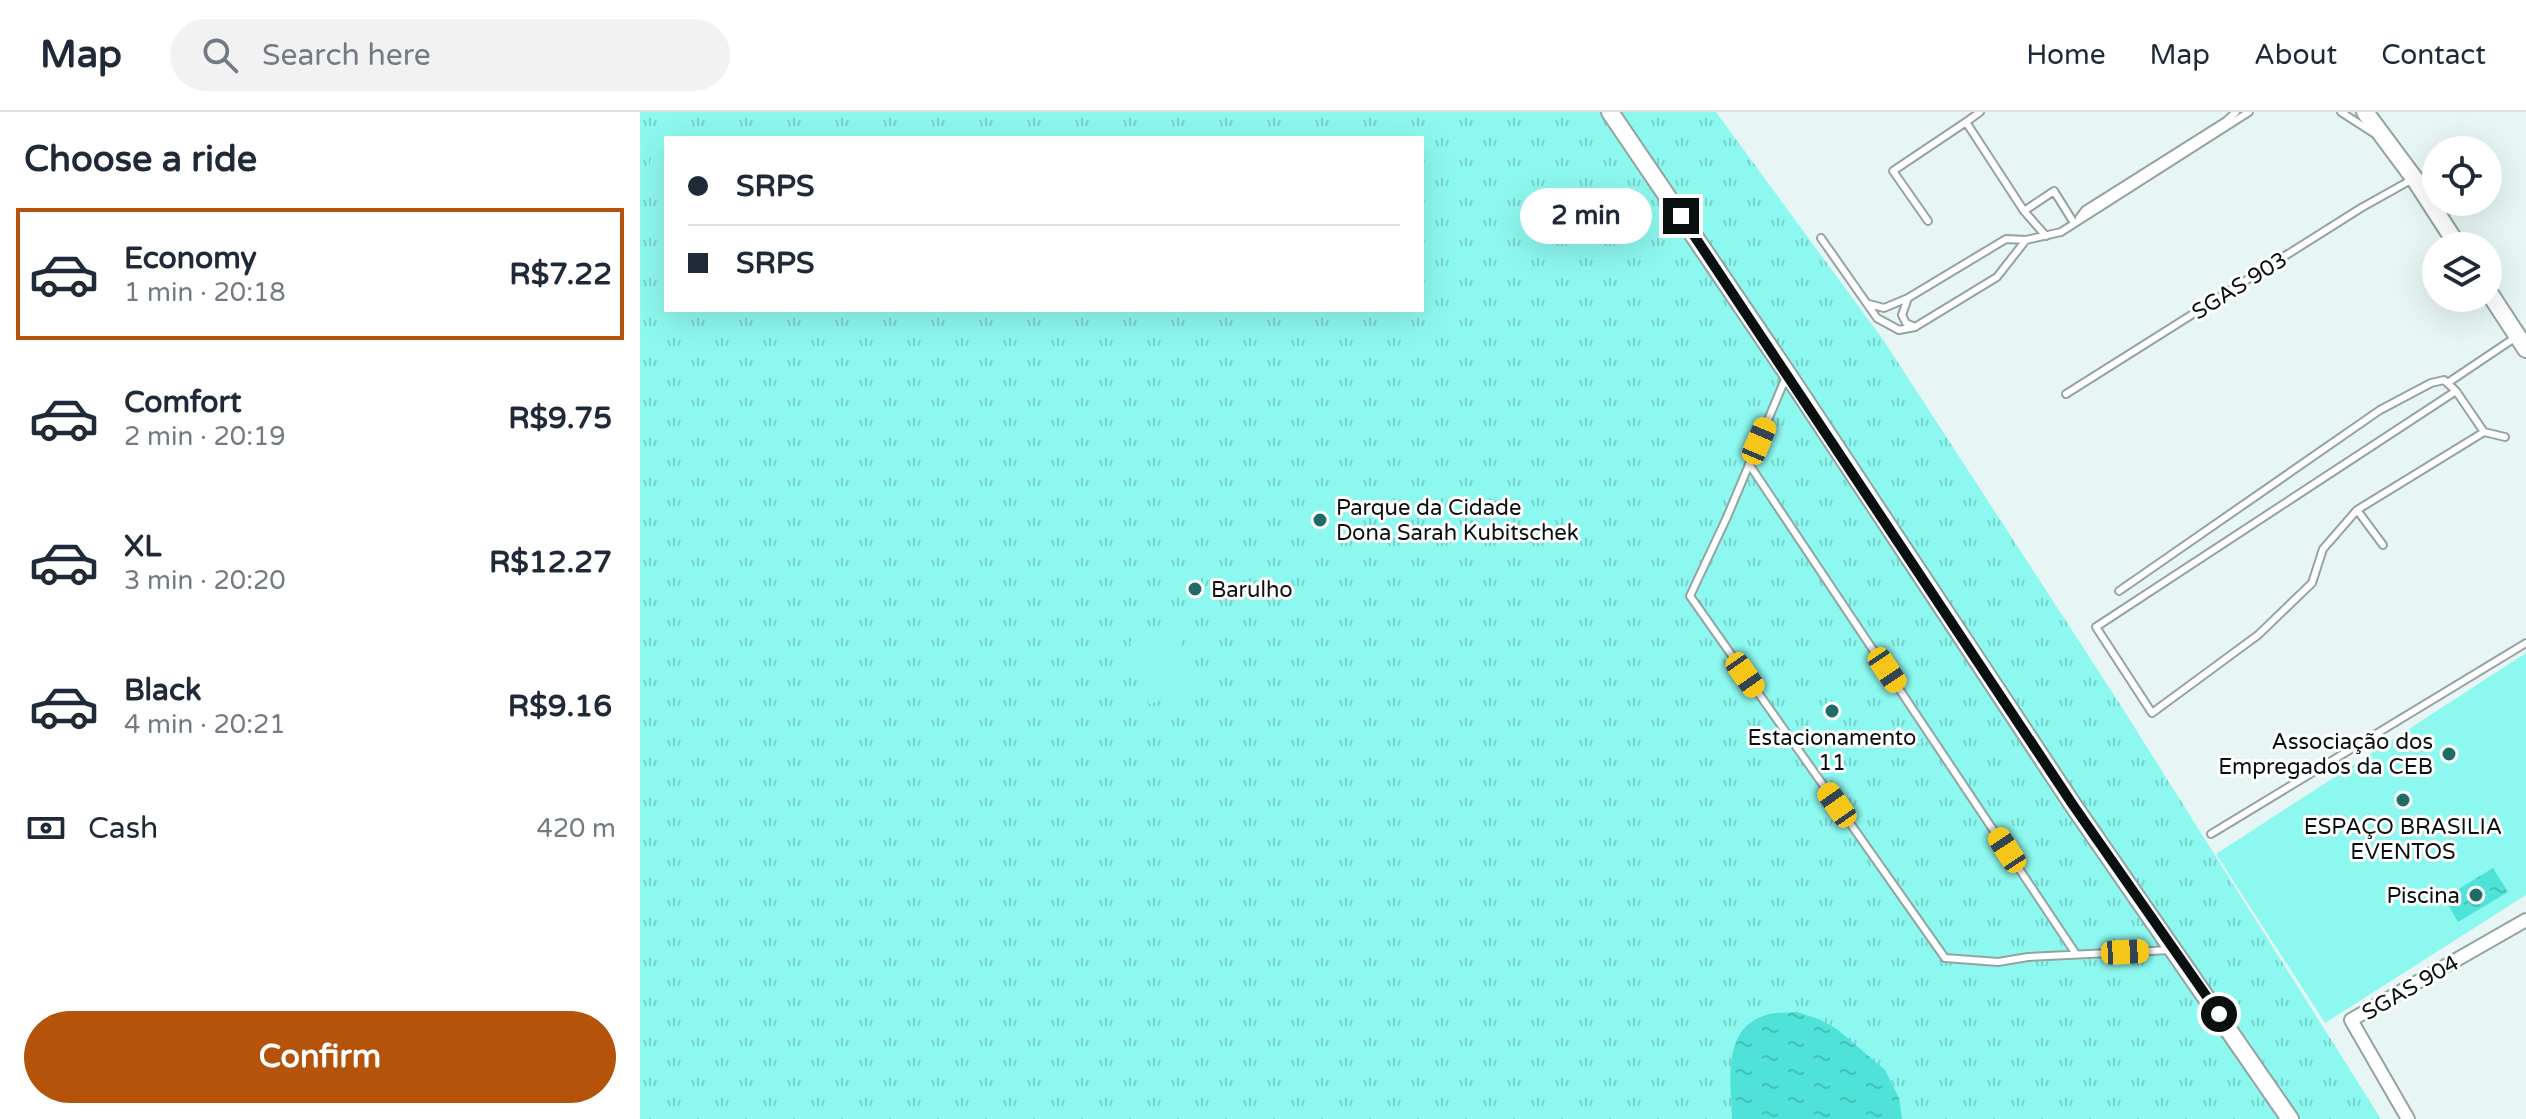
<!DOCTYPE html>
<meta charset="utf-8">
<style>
:root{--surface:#fff;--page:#f2f2f3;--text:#1f2937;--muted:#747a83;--line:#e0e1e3;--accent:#b45309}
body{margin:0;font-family:"Varela Round",sans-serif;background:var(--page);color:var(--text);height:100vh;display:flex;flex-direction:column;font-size:30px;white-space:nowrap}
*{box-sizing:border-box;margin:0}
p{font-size:26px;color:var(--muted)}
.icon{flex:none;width:44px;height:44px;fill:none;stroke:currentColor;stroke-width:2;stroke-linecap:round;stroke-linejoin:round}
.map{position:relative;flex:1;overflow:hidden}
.side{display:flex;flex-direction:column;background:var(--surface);width:640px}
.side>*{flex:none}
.top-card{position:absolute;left:24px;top:24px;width:760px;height:176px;border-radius:0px;box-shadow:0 8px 32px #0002;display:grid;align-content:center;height:176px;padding:0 24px;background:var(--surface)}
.buttons{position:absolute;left:1782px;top:24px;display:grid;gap:16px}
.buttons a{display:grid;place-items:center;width:80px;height:80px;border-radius:50%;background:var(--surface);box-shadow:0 8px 32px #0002;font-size:40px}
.end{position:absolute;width:36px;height:36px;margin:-18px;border:10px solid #0a0f0f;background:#fff;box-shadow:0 0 0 4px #fff}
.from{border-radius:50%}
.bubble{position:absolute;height:56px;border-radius:28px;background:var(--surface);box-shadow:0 8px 32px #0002;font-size:26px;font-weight:700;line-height:56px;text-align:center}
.car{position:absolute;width:24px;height:48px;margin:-24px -12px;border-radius:10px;box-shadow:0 0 6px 2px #0007;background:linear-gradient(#f5c518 24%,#345 0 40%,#f5c518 0 76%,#345 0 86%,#f5c518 0)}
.top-card b{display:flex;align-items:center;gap:28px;height:76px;font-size:30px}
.top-card b+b{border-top:2px solid var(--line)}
.top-card i{width:20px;height:20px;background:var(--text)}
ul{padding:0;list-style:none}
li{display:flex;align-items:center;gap:24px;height:132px;margin:0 16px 12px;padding:0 8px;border:4px solid transparent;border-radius:0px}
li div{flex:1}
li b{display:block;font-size:30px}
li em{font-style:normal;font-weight:700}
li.selected{border-color:var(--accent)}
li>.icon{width:72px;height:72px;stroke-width:1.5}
h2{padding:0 24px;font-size:36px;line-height:96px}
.pay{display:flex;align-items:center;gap:20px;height:88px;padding:0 24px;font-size:30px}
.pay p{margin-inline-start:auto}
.primary-button{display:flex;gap:16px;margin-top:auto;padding:16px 24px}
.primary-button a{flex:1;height:92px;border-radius:48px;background:var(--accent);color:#fff;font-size:32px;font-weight:700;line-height:92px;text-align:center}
header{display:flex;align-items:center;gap:48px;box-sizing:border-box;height:112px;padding:0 40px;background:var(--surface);border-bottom:2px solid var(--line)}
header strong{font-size:38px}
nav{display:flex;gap:44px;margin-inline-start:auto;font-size:28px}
.search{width:560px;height:72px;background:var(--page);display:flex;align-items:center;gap:20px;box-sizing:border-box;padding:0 28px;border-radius:44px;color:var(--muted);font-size:30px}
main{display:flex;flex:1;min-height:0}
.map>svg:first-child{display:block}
.grass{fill:url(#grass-tufts);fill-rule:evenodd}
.garden{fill:#8df8ef}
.water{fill:url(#water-ripples)}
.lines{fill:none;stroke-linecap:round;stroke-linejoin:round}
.service-casing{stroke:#94a3a1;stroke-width:10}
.minor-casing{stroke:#94a3a1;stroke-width:16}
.secondary-casing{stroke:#94a3a1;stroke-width:20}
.service{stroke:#fff;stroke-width:6}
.minor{stroke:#fff;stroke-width:12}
.secondary{stroke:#fff;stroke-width:16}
.route{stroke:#0a0f0f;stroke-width:10}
.poi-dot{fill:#206b66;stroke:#fff;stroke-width:3}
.labels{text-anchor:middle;stroke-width:6;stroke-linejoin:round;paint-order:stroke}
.street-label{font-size:22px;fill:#0a0f0f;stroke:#fff}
.poi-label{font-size:22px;fill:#0a0f0f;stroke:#fff;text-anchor:start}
</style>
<header>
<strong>Map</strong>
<div class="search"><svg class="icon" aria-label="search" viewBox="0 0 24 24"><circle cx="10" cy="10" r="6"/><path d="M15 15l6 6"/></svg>Search here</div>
<nav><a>Home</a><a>Map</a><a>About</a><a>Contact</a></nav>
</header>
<main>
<section class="side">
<h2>Choose a ride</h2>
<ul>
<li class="selected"><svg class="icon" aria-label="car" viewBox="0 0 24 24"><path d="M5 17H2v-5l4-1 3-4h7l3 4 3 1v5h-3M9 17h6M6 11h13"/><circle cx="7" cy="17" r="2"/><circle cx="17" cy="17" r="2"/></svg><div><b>Economy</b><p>1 min · 20:18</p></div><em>R$7.22</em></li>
<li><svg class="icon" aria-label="car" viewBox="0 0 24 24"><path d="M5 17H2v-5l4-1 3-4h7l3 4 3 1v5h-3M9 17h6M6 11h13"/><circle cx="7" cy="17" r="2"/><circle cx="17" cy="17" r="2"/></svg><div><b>Comfort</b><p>2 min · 20:19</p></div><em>R$9.75</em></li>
<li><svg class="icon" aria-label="car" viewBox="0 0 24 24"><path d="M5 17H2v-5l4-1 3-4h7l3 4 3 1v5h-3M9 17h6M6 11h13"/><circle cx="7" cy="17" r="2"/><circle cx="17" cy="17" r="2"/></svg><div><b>XL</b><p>3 min · 20:20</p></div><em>R$12.27</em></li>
<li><svg class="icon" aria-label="car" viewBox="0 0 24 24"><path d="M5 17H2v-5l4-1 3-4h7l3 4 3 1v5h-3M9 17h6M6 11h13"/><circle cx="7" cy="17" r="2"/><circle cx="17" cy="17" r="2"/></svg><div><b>Black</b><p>4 min · 20:21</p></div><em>R$9.16</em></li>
</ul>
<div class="pay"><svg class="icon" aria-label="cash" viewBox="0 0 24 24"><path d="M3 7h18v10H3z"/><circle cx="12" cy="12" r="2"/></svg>Cash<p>420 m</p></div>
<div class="primary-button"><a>Confirm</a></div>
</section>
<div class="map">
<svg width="1886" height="1007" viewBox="0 0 1886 1007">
<defs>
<pattern id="grass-tufts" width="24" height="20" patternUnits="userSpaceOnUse" patternTransform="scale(2)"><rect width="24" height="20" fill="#8df8ef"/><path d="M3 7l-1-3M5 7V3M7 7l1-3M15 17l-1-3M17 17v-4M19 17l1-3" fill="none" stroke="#78d3cc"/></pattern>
<pattern id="water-ripples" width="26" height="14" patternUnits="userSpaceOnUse" patternTransform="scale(2)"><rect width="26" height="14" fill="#4ee2d9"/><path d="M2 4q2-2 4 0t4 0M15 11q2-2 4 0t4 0" fill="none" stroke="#43c1b9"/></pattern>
</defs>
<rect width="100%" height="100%" fill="#e7f6f5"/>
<!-- grass -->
<path class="grass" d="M0,0H1076L1244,229L1476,586L1741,1007H0ZM26,26H782V198H26Z"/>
<!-- garden -->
<path class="garden" d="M18,15L65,26H26V89L2,84Z
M536,517L553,578L509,592L490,530Z
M1886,541V783L1685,911L1576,742Z"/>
<!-- water -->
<path class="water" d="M1853,756L1868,780L1818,810L1804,786Z
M1157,900L1181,908L1198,918L1245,958L1259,986L1262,1007H1092C1091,971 1081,916 1126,903C1135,900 1147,901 1157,900Z"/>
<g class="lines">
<defs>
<path id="service" d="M1340,0L1326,10L1384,99L1414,79L1434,111
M1701,0L1735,22
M1384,99L1406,124
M1439,106L1445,98L1586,9L1596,0
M1288,109L1253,59L1326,10
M1181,126L1237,206L1259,218L1275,215L1357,165L1386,128
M1268,186L1262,203L1266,211L1275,215
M1229,192L1244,196L1268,186L1366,127L1386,128L1421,120L1609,0
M1146,265L1087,405L1050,484L1305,846L1358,850L1388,845L1531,838
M1809,270L1876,225
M1426,282L1721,96L1771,68
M1844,320L1717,398L1683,437L1672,471L1618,523L1512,601L1456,515L1816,279L1844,320L1865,325
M1109,352L1436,842
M1717,398L1743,433
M1479,479L1740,298L1791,271L1804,268L1816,279
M1571,722L1886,531"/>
<path id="minor" d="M1768,1007L1711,908L1886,808"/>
<path id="secondary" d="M970,0L1147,261L1433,693L1650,1007
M1725,0L1774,66L1818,134
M1848,179L1886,237"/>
</defs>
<!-- service casing -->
<use href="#service" class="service-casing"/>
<!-- minor casing -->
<use href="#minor" class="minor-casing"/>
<!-- secondary casing -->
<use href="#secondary" class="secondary-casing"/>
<!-- service -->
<use href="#service" class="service"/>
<!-- minor -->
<use href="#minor" class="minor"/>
<!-- secondary -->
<use href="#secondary" class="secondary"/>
</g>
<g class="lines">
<!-- route -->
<path class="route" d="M1041,104L1433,693L1579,902"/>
</g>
<!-- markers -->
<g class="poi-dot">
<circle cx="680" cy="408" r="8"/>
<circle cx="555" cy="477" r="8"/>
<circle cx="1192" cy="599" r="8"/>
<circle cx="1809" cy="642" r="8"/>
<circle cx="1763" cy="688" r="8"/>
<circle cx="1836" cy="783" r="8"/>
</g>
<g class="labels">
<!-- street labels -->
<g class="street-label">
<text transform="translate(1599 173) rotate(-32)" y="8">SGAS 903</text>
<text transform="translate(1770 875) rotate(-30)" y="8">SGAS 904</text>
</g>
<!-- poi labels -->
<g class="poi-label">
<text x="696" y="403">Parque da Cidade<tspan x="696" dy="25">Dona Sarah Kubitschek</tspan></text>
<text x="571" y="485">Barulho</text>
<text x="1192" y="633" text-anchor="middle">Estacionamento<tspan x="1192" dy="25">11</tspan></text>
<text x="1793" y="637" text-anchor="end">Associação dos<tspan x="1793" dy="25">Empregados da CEB</tspan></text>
<text x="1763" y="722" text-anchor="middle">ESPAÇO BRASILIA<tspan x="1763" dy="25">EVENTOS</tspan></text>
<text x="1820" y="791" text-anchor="end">Piscina</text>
</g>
</g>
</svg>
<div class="buttons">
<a><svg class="icon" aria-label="locate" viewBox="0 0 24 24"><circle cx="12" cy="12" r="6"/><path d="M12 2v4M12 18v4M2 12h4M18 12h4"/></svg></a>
<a><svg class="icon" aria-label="layers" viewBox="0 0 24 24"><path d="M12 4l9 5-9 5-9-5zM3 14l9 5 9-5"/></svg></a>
</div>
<i class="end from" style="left:1579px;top:902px"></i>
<i class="end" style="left:1041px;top:104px"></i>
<div class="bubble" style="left:880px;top:76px;width:132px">2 min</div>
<i class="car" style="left:1119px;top:329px;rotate:23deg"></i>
<i class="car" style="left:1247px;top:558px;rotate:146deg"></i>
<i class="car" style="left:1105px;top:563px;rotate:145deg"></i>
<i class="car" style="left:1197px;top:693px;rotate:325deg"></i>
<i class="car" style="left:1367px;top:738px;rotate:327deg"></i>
<i class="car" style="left:1485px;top:840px;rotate:87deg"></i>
<div class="top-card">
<b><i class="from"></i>SRPS</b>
<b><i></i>SRPS</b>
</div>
</div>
</main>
